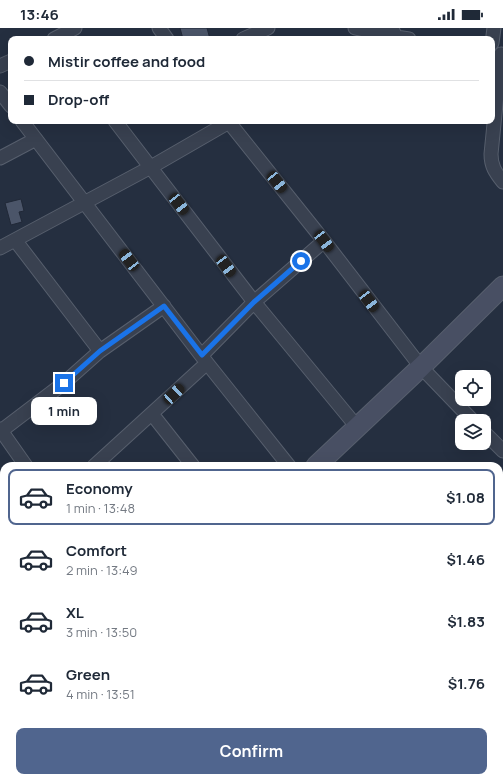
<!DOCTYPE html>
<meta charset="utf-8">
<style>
:root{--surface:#fff;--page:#f2f2f3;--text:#1f2937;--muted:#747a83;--line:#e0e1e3;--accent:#50658e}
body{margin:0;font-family:Manrope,sans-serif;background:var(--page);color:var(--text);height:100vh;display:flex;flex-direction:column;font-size:15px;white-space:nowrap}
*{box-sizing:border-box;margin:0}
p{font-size:13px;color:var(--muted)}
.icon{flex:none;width:22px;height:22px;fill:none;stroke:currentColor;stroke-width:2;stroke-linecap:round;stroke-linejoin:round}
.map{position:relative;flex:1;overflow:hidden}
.details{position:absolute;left:0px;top:434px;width:503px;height:320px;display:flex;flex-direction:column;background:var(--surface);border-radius:12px 12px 0 0;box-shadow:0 4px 16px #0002}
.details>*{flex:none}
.guide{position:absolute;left:8px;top:8px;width:487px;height:88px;border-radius:8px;box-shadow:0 4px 16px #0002;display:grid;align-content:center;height:88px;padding:0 16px;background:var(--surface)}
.fabs{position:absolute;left:455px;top:342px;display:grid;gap:8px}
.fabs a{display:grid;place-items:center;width:36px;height:36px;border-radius:8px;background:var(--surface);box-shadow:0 4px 16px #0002;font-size:20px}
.end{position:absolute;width:18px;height:18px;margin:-9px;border:5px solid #1a73e8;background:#fff;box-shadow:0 0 0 2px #fff}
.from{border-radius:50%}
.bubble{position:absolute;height:28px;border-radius:8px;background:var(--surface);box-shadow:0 4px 16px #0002;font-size:13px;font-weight:700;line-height:28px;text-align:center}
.car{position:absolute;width:12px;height:24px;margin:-12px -6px;border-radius:5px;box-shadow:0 0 3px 1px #0007;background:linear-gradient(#222 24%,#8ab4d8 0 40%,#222 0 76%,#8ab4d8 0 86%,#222 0)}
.guide b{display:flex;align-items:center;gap:14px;height:38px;font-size:15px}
.guide b+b{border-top:1px solid var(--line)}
.guide i{width:10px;height:10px;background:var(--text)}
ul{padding:7px 0 0;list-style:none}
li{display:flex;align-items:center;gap:12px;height:56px;margin:0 8px 6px;padding:0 8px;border:2px solid transparent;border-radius:8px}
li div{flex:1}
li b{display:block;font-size:15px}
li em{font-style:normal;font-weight:700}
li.current{border-color:var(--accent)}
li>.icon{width:36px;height:36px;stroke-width:1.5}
.primary-button{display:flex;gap:8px;margin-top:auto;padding:8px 16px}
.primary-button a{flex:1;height:46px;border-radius:8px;background:var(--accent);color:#fff;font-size:16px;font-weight:700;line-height:46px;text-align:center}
.status{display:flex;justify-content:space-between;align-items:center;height:28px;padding:0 20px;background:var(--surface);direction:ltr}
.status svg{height:11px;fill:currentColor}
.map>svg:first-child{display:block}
.building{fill:#4b5569;stroke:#202837}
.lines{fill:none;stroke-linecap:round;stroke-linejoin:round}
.minor-casing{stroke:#575f6d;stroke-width:15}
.secondary-casing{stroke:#575f6d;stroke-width:21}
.minor{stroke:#394150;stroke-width:13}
.secondary{stroke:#484f63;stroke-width:19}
.route{stroke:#1a73e8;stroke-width:5}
</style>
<div class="status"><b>13:46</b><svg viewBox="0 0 49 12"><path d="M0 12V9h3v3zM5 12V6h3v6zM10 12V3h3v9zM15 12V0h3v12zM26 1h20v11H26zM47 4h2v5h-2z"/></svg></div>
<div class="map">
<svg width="503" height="754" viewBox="0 0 503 754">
<rect width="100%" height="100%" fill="#252f40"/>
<!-- building -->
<path class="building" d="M180,0H207L210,11H183Z
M21,171L24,183L19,184L22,194L11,197L5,175Z"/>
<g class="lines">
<defs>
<path id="minor" d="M159,0L167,11
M355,0L396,9
M392,1L396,9L409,11
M54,11L75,0
M243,11L268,0
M492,15L494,0
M501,26L491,126C491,138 495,144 503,154
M0,38L11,33
M0,64L11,78
M22,93L207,335L289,438
M115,93L254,274L357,399
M228,93L324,213L421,339L473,393
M0,130L36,111
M0,220L151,139L229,94
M100,323L164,278
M202,327L254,274L324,213
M152,386L193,438
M0,401L26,438
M1,403L64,355L100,323L15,212
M484,404L503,423
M94,438L207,335
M0,466L4,463
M0,530L4,536
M499,536L503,532
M0,632L4,628
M499,654L503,650
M0,741L4,737
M180,750L184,754
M493,750L496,754
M111,754L115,750
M281,754L289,750
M397,754L401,750"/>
<path id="secondary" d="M316,438L421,339L503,258
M0,667L4,673
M70,750L74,754"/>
</defs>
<!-- minor casing -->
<use href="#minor" class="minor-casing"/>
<!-- secondary casing -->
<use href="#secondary" class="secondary-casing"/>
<!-- minor -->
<use href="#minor" class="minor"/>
<!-- secondary -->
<use href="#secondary" class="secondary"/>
</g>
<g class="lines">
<!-- route -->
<path class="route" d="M64,355L100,323L164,278L202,327L254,274L301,233"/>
</g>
</svg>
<div class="fabs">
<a><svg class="icon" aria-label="locate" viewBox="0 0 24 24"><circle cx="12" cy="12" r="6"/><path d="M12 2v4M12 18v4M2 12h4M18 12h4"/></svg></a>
<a><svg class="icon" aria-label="layers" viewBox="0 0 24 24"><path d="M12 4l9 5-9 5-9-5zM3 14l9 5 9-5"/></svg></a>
</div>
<i class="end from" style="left:301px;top:233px"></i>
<i class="end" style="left:64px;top:355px"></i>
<div class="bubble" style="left:31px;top:369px;width:66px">1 min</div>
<i class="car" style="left:277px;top:154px;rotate:141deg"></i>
<i class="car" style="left:179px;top:176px;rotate:142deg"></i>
<i class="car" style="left:324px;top:213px;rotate:143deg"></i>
<i class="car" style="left:129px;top:232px;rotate:323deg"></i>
<i class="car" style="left:226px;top:238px;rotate:143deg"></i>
<i class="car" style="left:369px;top:273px;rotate:143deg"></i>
<i class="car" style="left:174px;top:366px;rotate:47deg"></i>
<div class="guide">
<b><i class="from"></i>Mistir coffee and food</b>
<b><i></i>Drop-off</b>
</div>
<section class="details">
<ul>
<li class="current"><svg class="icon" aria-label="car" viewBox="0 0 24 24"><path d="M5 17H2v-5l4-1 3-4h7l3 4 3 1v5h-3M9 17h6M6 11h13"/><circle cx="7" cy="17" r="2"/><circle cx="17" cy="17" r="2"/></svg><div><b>Economy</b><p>1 min · 13:48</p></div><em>$1.08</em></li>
<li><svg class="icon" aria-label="car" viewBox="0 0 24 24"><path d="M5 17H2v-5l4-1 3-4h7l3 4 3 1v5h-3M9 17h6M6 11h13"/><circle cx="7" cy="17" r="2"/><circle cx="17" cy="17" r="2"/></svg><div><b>Comfort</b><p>2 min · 13:49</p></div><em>$1.46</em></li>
<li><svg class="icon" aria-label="car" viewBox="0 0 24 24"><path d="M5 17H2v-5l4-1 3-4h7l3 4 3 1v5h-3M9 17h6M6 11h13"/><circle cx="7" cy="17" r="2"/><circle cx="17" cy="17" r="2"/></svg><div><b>XL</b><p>3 min · 13:50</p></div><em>$1.83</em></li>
<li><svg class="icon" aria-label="car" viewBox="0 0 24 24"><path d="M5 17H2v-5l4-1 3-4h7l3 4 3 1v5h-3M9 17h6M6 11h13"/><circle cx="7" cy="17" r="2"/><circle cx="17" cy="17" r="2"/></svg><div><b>Green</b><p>4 min · 13:51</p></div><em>$1.76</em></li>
</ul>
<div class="primary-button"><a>Confirm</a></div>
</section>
</div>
